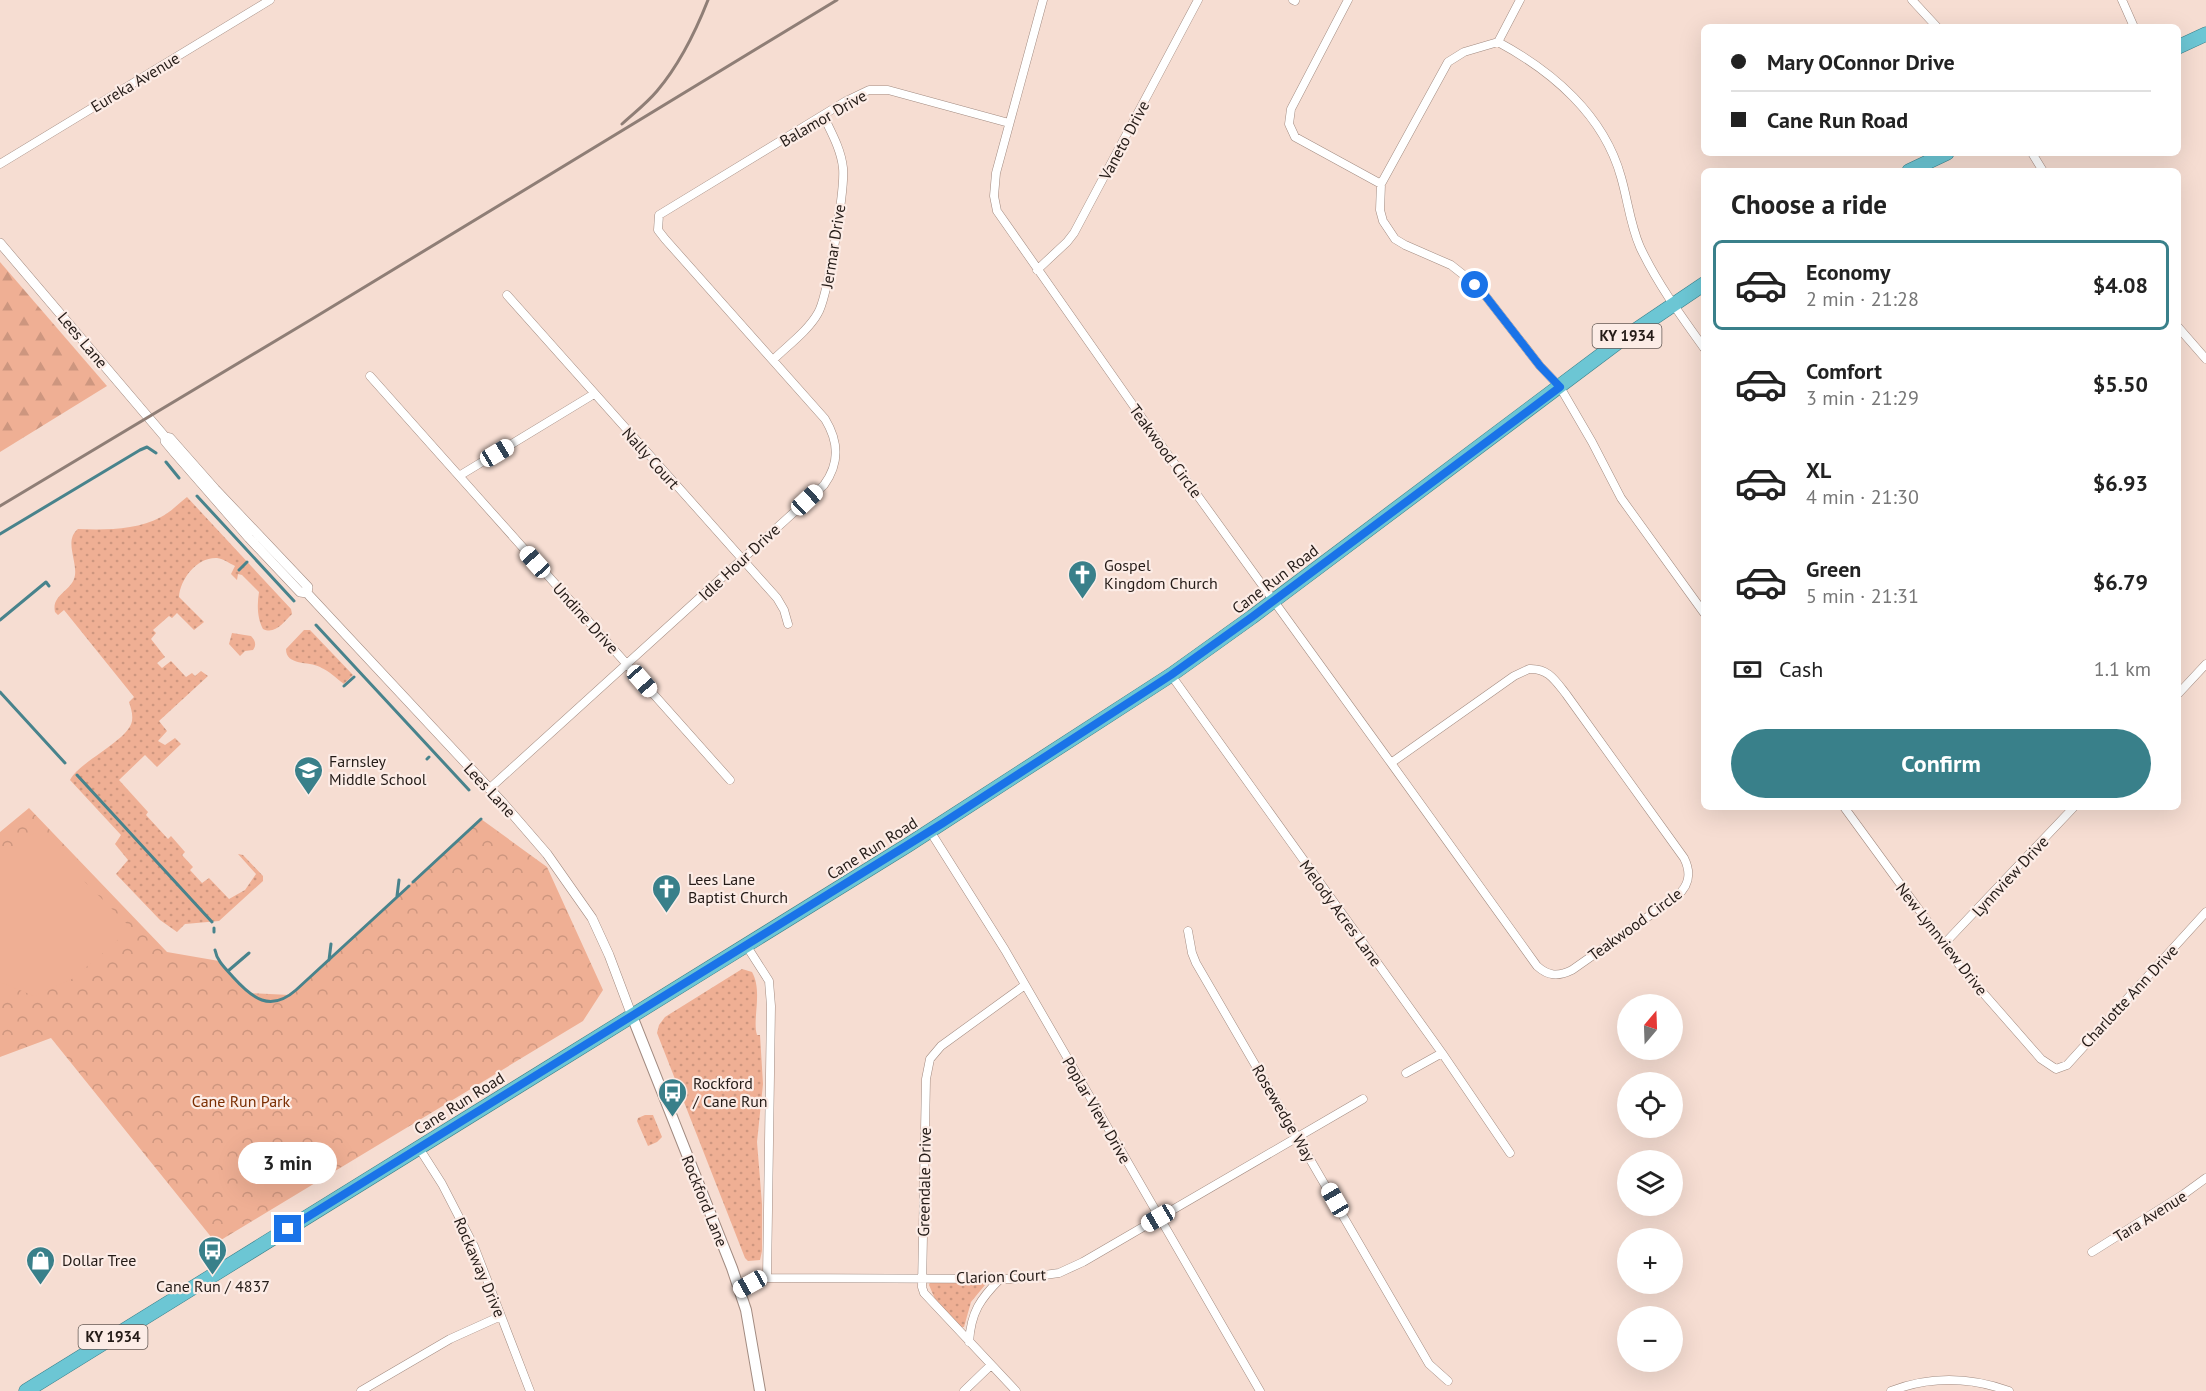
<!DOCTYPE html>
<meta charset="utf-8">
<style>
:root{--surface:#fff;--page:#f2f2f2;--text:#222;--muted:#767676;--line:#e0e0e0;--accent:#39808a}
body{margin:0;font-family:"PT Sans",sans-serif;background:var(--page);color:var(--text);height:100vh;display:flex;flex-direction:column;font-size:22px;white-space:nowrap}
*{box-sizing:border-box;margin:0}
p{font-size:20px;color:var(--muted)}
.icon{flex:none;width:33px;height:33px;fill:none;stroke:currentColor;stroke-width:2;stroke-linecap:round;stroke-linejoin:round}
.map{position:relative;flex:1;overflow:hidden}
.details{position:absolute;left:1701px;top:168px;width:480px;height:642px;display:flex;flex-direction:column;background:var(--surface);border-radius:9px;box-shadow:0 6px 24px #0002}
.details>*{flex:none}
.top-card{position:absolute;left:1701px;top:24px;width:480px;height:132px;border-radius:9px;box-shadow:0 6px 24px #0002;display:grid;align-content:center;height:132px;padding:0 30px;background:var(--surface)}
.needle{width:39px;rotate:19deg}
.buttons{position:absolute;left:1617px;top:994px;display:grid;gap:12px}
.buttons a{display:grid;place-items:center;width:66px;height:66px;border-radius:50%;background:var(--surface);box-shadow:0 6px 24px #0002;font-size:30px}
.end{position:absolute;width:27px;height:27px;margin:-14px;border:8px solid #1a73e8;background:#fff;box-shadow:0 0 0 3px #fff}
.from{border-radius:50%}
.bubble{position:absolute;height:42px;border-radius:21px;background:var(--surface);box-shadow:0 6px 24px #0002;font-size:20px;font-weight:700;line-height:42px;text-align:center}
.car{position:absolute;width:18px;height:36px;margin:-18px -9px;border-radius:8px;box-shadow:0 0 4px 2px #0007;background:linear-gradient(#fff 24%,#345 0 40%,#fff 0 76%,#345 0 86%,#fff 0)}
.top-card b{display:flex;align-items:center;gap:21px;height:57px;font-size:22px}
.top-card b+b{border-top:2px solid var(--line)}
.top-card i{width:15px;height:15px;background:var(--text)}
ul{padding:0;list-style:none}
li{display:flex;align-items:center;gap:18px;height:90px;margin:0 12px 9px;padding:0 18px;border:3px solid transparent;border-radius:9px}
li div{flex:1}
li b{display:block;font-size:22px}
li em{font-style:normal;font-weight:700}
li.selected{border-color:var(--accent)}
li>.icon{width:54px;height:54px;stroke-width:1.5}
h2{padding:0 30px;font-size:27px;line-height:72px}
.pay{display:flex;align-items:center;gap:15px;height:66px;padding:0 30px;font-size:22px}
.pay p{margin-inline-start:auto}
.primary-button{display:flex;gap:12px;margin-top:auto;padding:12px 30px}
.primary-button a{flex:1;height:69px;border-radius:36px;background:var(--accent);color:#fff;font-size:24px;font-weight:700;line-height:69px;text-align:center}
.map>svg:first-child{display:block}
.grass{fill:url(#grass-dots)}
.forest{fill:url(#forest-firs)}
.park{fill:url(#park-crowns)}
.garden{fill:#efaf94}
.lines{fill:none;stroke-linecap:round;stroke-linejoin:round}
.stream{stroke:#48838c;stroke-width:3}
.minor-casing{stroke:#a28b81;stroke-width:9}
.tertiary-casing{stroke:#a28b81;stroke-width:10}
.secondary-casing{stroke:#a28b81;stroke-width:12}
.trunk-casing{stroke:#3b818b;stroke-width:15}
.minor{stroke:#fff;stroke-width:8}
.tertiary{stroke:#fff;stroke-width:9}
.secondary{stroke:#fff;stroke-width:10}
.trunk{stroke:#6cc6d4;stroke-width:14}
.rail{stroke:#8f7e76;stroke-width:3}
.route{stroke:#1a73e8;stroke-width:8}
.labels{text-anchor:middle;stroke-width:4.5;stroke-linejoin:round;paint-order:stroke}
.shield{fill:#fcece6;stroke:#655a55;stroke-width:1.5}
.shield-label{font-size:15px;font-weight:bold;fill:#241b17}
.street-label{font-size:16px;fill:#241b17;stroke:#fcece6}
.poi-label{font-size:16px;fill:#241b17;stroke:#fcece6;text-anchor:start}
.park-label{font-size:16px;fill:#7a2e02;stroke:#fcece6}
</style>
<div class="map">
<svg width="2206" height="1391" viewBox="0 0 2206 1391">
<defs>
<pattern id="grass-dots" width="8" height="8" patternUnits="userSpaceOnUse" patternTransform="scale(1.5)"><rect width="8" height="8" fill="#efaf94"/><path d="M2 2h.1M6 6h.1" fill="none" stroke="#cd967f" stroke-width="1.8" stroke-linecap="round"/></pattern>
<pattern id="forest-firs" width="22" height="20" patternUnits="userSpaceOnUse" patternTransform="scale(1.5)"><rect width="22" height="20" fill="#efaf94"/><path d="M5 1l3.5 6h-7zM16 11l3.5 6h-7z" fill="#cd967f"/></pattern>
<pattern id="park-crowns" width="20" height="18" patternUnits="userSpaceOnUse" patternTransform="scale(1.5)"><rect width="20" height="18" fill="#efaf94"/><path d="M2 6a3 3 0 1 1 6 0M12 15a3 3 0 1 1 6 0" fill="none" stroke="#cd967f"/></pattern>
</defs>
<rect width="100%" height="100%" fill="#f6ddd2"/>
<!-- grass -->
<path class="grass" d="M187,497L291,609L292,614C284,622 275,635 263,629C257,618 257,604 259,592L242,575L238,574L237,580L231,574L235,566C229,563 224,559 217,558C197,557 180,579 179,597L204,622L194,630L177,613L172,618L169,616L153,630L156,633L151,639L165,657L157,663L162,668L171,661L186,677L192,673L195,676L201,671L208,676L159,721L167,731L158,741L165,745L175,738L181,744L157,767L145,755L119,780L148,812L146,815L168,839L171,836L185,852L182,855L193,867L190,870L202,883L209,878L229,899L245,890L256,874L238,854L243,855L263,876V881L219,921L185,924L177,932L160,920L116,874L128,860L115,844L121,835L70,780C80,761 129,740 132,721C133,714 131,708 129,702L134,697L64,610L58,615L55,612C51,594 73,591 75,575C77,560 64,540 78,529C105,530 137,530 161,517C171,512 178,504 187,497Z
M304,630H310L353,675L344,684C336,678 329,671 320,667C309,661 286,666 286,649Z
M232,633L251,636C255,640 257,645 253,650L245,651L240,656L229,644Z
M742,969L752,972C763,991 752,1019 757,1035H760L763,1084L757,1142L762,1204V1251L760,1260L748,1261L745,1258L657,1033L659,1025L665,1017Z
M645,1115H653L662,1137L657,1142L648,1146L637,1121L638,1118Z
M935,1281L982,1283L985,1285L971,1302L964,1327H961L935,1299L929,1285L930,1282Z"/>
<!-- forest -->
<path class="forest" d="M0,262L107,386L0,452Z"/>
<!-- park -->
<path class="park" d="M29,808L167,952L219,961L248,993L290,995L481,819L547,867L603,990L583,1021L216,1243L51,1038L0,1057V832Z"/>
<!-- garden -->
<path class="garden" d="M36,833L130,927L115,943L72,979L34,996L0,982V863L27,836Z"/>
<g class="lines">
<!-- stream -->
<path class="stream" d="M166,462L179,478
M197,496L294,601
M0,534L140,450L147,447L156,453
M239,570L247,562
M0,620L46,582L49,586
M316,625L469,790
M344,686L354,677
M0,692L65,763
M427,759L429,757
M77,775L212,922
M413,882L481,819
M397,896L399,880
M214,928V932
M215,950C217,961 225,968 233,977C252,998 270,1013 296,990L409,886
M329,960L331,944
M228,971L249,953"/>
<defs>
<path id="minor" d="M1043,0L996,173L994,196L997,211L1161,445L1391,763
M1293,0L1295,1
M1348,0L1291,109L1289,124L1295,137L1381,184
M1520,0L1498,42L1464,52L1448,62L1381,184L1380,210L1383,221L1395,239L1405,245L1451,265L1465,276L1484,294L1540,366L1560,387L1592,442L1621,498L1704,613
M1912,0L1937,27
M2122,0L2134,27
M1498,42C1552,71 1604,115 1621,177C1628,201 1630,224 1640,247C1657,283 1681,316 1704,348
M2032,153L2043,171
M0,164L270,0
M1037,270L1067,242L1074,233L1198,0
M507,295L777,598L784,610L788,624
M2178,327L2206,359
M773,360C787,346 808,331 818,313C828,296 845,188 843,168C841,149 831,132 823,115
M370,376L730,780
M459,476L594,394
M1529,669C1548,668 1555,680 1566,694L1684,858C1692,874 1689,886 1676,897L1572,970C1558,977 1548,976 1537,966L1391,763L1514,676Z
M1171,675L1442,1053L1510,1153
M2178,694L2206,664
M489,789L824,485C840,463 839,442 825,419L665,239L658,230L659,215L846,101L869,90H888L1009,123
M1844,807L1963,970L2041,1059L2056,1069L2067,1065L2206,912
M930,831L1005,950L1260,1391
M1188,931L1192,953L1196,963L1429,1364L1448,1381
M1944,944L2074,807
M746,945L769,981L771,1006L767,1278
M1406,1073L1442,1053
M419,1148L442,1184L474,1246L530,1391
M2092,1252L2184,1194L2206,1178
M739,1290L761,1278H767L1015,1279L1059,1273L1083,1262L1363,1099
M969,1342C971,1312 980,1299 1001,1278
M361,1391L450,1339L501,1316
M964,1391L991,1365
M1016,1391L924,1293L922,1287L926,1079L930,1059L941,1046L1025,985
M1891,1391C1930,1376 1970,1377 2009,1391"/>
<path id="tertiary" d="M0,243L165,437L170,438L215,489L308,587L307,593
M165,437V441L175,453L249,538L300,592L307,593L502,802L547,854L592,918L609,955L632,1016"/>
<path id="secondary" d="M632,1016L732,1268L746,1310L760,1391"/>
<path id="trunk" d="M2178,47L2206,34
M1909,171L1947,153
M26,1391L908,845L1171,675L1252,617L1621,340L1704,284"/>
</defs>
<!-- minor casing -->
<use href="#minor" class="minor-casing"/>
<!-- tertiary casing -->
<use href="#tertiary" class="tertiary-casing"/>
<!-- secondary casing -->
<use href="#secondary" class="secondary-casing"/>
<!-- trunk casing -->
<use href="#trunk" class="trunk-casing"/>
<!-- minor -->
<use href="#minor" class="minor"/>
<!-- tertiary -->
<use href="#tertiary" class="tertiary"/>
<!-- secondary -->
<use href="#secondary" class="secondary"/>
<!-- trunk -->
<use href="#trunk" class="trunk"/>
<!-- rail -->
<path class="rail" d="M622,124C634,113 647,103 657,91C680,64 695,33 708,0
M0,506L312,319L837,0"/>
</g>
<g class="lines">
<!-- route -->
<path class="route" d="M288,1229L943,823L1171,675L1252,617L1560,387L1540,366L1484,294L1475,285"/>
</g>
<!-- icons -->
<defs>
<symbol id="church-pin" viewBox="-11 -11 22 30"><path d="M0 17L-7.5 6A9.5 9.5 0 1 1 7.5 6Z" fill="#39808a" stroke="#fcece6"/><path d="M-1.2-6h2.4v3.5h3.3v2.4h-3.3V6h-2.4V-.1h-3.3v-2.4h3.3Z" fill="#fff"/></symbol>
<symbol id="school-pin" viewBox="-11 -11 22 30"><path d="M0 17L-7.5 6A9.5 9.5 0 1 1 7.5 6Z" fill="#39808a" stroke="#fcece6"/><path d="M0-5L7-2L0 1L-7-2ZM-4 1L0 2.5L4 1V4Q0 6-4 4Z" fill="#fff"/></symbol>
<symbol id="bus-pin" viewBox="-11 -11 22 30"><path d="M0 17L-7.5 6A9.5 9.5 0 1 1 7.5 6Z" fill="#39808a" stroke="#fcece6"/><path d="M-5-6H5V4H4V6H2V4H-2V6H-4V4H-5ZM-3.5-4V0h7V-4ZM-3.5 1.2v1.5H-2V1.2ZM2 1.2v1.5H3.5V1.2Z" fill="#fff"/></symbol>
<symbol id="shop-pin" viewBox="-11 -11 22 30"><path d="M0 17L-7.5 6A9.5 9.5 0 1 1 7.5 6Z" fill="#39808a" stroke="#fcece6"/><path d="M-5-2.5h2.3a2.7 3.5 0 0 1 5.4 0H5L5.5 6h-11ZM-1.5-2.5h3a1.5 2.3 0 0 0-3 0Z" fill="#fff"/></symbol>
</defs>
<g fill-rule="evenodd">
<use href="#church-pin" x="1066" y="558" width="33" height="45"/>
<use href="#school-pin" x="292" y="754" width="33" height="45"/>
<use href="#church-pin" x="650" y="872" width="33" height="45"/>
<use href="#bus-pin" x="656" y="1076" width="33" height="45"/>
<use href="#bus-pin" x="196" y="1234" width="33" height="45"/>
<use href="#shop-pin" x="24" y="1244" width="33" height="45"/>
</g>
<g class="labels">
<!-- shield labels -->
<g class="shield">
<rect x="1592.5" y="324" width="69" height="24" rx="4.5"/>
<rect x="78.5" y="1325" width="69" height="24" rx="4.5"/>
</g>
<g class="shield-label">
<text x="1627" y="341">KY 1934</text>
<text x="113" y="1342">KY 1934</text>
</g>
<!-- street labels -->
<g class="street-label">
<text transform="translate(135 82) rotate(-31)" y="6">Eureka Avenue</text>
<text transform="translate(823 118) rotate(-30)" y="6">Balamor Drive</text>
<text transform="translate(1124 140) rotate(-62)" y="6">Vaneto Drive</text>
<text transform="translate(833 246) rotate(-81)" y="6">Jermar Drive</text>
<text transform="translate(83 340) rotate(50)" y="6">Lees Lane</text>
<text transform="translate(1166 451) rotate(54)" y="6">Teakwood Circle</text>
<text transform="translate(651 458) rotate(48)" y="6">Nally Court</text>
<text transform="translate(739 562) rotate(-43)" y="6">Idle Hour Drive</text>
<text transform="translate(1275 579) rotate(-37)" y="6">Cane Run Road</text>
<text transform="translate(586 618) rotate(48)" y="6">Undine Drive</text>
<text transform="translate(490 790) rotate(47)" y="6">Lees Lane</text>
<text transform="translate(872 848) rotate(-32)" y="6">Cane Run Road</text>
<text transform="translate(2010 876) rotate(-47)" y="6">Lynnview Drive</text>
<text transform="translate(1341 913) rotate(54)" y="6">Melody Acres Lane</text>
<text transform="translate(1635 924) rotate(-36)" y="6">Teakwood Circle</text>
<text transform="translate(1942 939) rotate(52)" y="6">New Lynnview Drive</text>
<text transform="translate(2129 996) rotate(-47)" y="6">Charlotte Ann Drive</text>
<text transform="translate(459 1103) rotate(-32)" y="6">Cane Run Road</text>
<text transform="translate(1097 1110) rotate(60)" y="6">Poplar View Drive</text>
<text transform="translate(1284 1113) rotate(60)" y="6">Rosewedge Way</text>
<text transform="translate(924 1182) rotate(-89)" y="6">Greendale Drive</text>
<text transform="translate(705 1201) rotate(68)" y="6">Rockford Lane</text>
<text transform="translate(2150 1216) rotate(-32)" y="6">Tara Avenue</text>
<text transform="translate(480 1267) rotate(67)" y="6">Rockaway Drive</text>
<text transform="translate(1001 1276) rotate(-2)" y="6">Clarion Court</text>
</g>
<!-- poi labels -->
<g class="poi-label">
<text x="1104" y="571">Gospel<tspan x="1104" dy="18">Kingdom Church</tspan></text>
<text x="329" y="767">Farnsley<tspan x="329" dy="18">Middle School</tspan></text>
<text x="688" y="885">Lees Lane<tspan x="688" dy="18">Baptist Church</tspan></text>
<text x="693" y="1089">Rockford<tspan x="693" dy="18">/ Cane Run</tspan></text>
<text x="62" y="1266">Dollar Tree</text>
<text x="213" y="1292" text-anchor="middle">Cane Run / 4837</text>
</g>
<!-- park labels -->
<g class="park-label">
<text x="241" y="1107">Cane Run Park</text>
</g>
</g>
</svg>
<div class="buttons">
<a><svg class="needle" viewBox="-14 -14 28 28"><path d="M0-13l5 13h-10z" fill="#e53935"/><path d="M0 13l5-13h-10z" fill="#767676"/></svg></a>
<a><svg class="icon" aria-label="locate" viewBox="0 0 24 24"><circle cx="12" cy="12" r="6"/><path d="M12 2v4M12 18v4M2 12h4M18 12h4"/></svg></a>
<a><svg class="icon" aria-label="layers" viewBox="0 0 24 24"><path d="M12 4l9 5-9 5-9-5zM3 14l9 5 9-5"/></svg></a>
<a>+</a>
<a>−</a>
</div>
<i class="end from" style="left:1475px;top:285px"></i>
<i class="end" style="left:288px;top:1229px"></i>
<div class="bubble" style="left:238px;top:1142px;width:99px">3 min</div>
<i class="car" style="left:497px;top:453px;rotate:59deg"></i>
<i class="car" style="left:807px;top:500px;rotate:47deg"></i>
<i class="car" style="left:535px;top:562px;rotate:318deg"></i>
<i class="car" style="left:642px;top:681px;rotate:139deg"></i>
<i class="car" style="left:1335px;top:1200px;rotate:330deg"></i>
<i class="car" style="left:1158px;top:1218px;rotate:240deg"></i>
<i class="car" style="left:750px;top:1284px;rotate:241deg"></i>
<div class="top-card">
<b><i class="from"></i>Mary OConnor Drive</b>
<b><i></i>Cane Run Road</b>
</div>
<section class="details">
<h2>Choose a ride</h2>
<ul>
<li class="selected"><svg class="icon" aria-label="car" viewBox="0 0 24 24"><path d="M5 17H2v-5l4-1 3-4h7l3 4 3 1v5h-3M9 17h6M6 11h13"/><circle cx="7" cy="17" r="2"/><circle cx="17" cy="17" r="2"/></svg><div><b>Economy</b><p>2 min · 21:28</p></div><em>$4.08</em></li>
<li><svg class="icon" aria-label="car" viewBox="0 0 24 24"><path d="M5 17H2v-5l4-1 3-4h7l3 4 3 1v5h-3M9 17h6M6 11h13"/><circle cx="7" cy="17" r="2"/><circle cx="17" cy="17" r="2"/></svg><div><b>Comfort</b><p>3 min · 21:29</p></div><em>$5.50</em></li>
<li><svg class="icon" aria-label="car" viewBox="0 0 24 24"><path d="M5 17H2v-5l4-1 3-4h7l3 4 3 1v5h-3M9 17h6M6 11h13"/><circle cx="7" cy="17" r="2"/><circle cx="17" cy="17" r="2"/></svg><div><b>XL</b><p>4 min · 21:30</p></div><em>$6.93</em></li>
<li><svg class="icon" aria-label="car" viewBox="0 0 24 24"><path d="M5 17H2v-5l4-1 3-4h7l3 4 3 1v5h-3M9 17h6M6 11h13"/><circle cx="7" cy="17" r="2"/><circle cx="17" cy="17" r="2"/></svg><div><b>Green</b><p>5 min · 21:31</p></div><em>$6.79</em></li>
</ul>
<div class="pay"><svg class="icon" aria-label="cash" viewBox="0 0 24 24"><path d="M3 7h18v10H3z"/><circle cx="12" cy="12" r="2"/></svg>Cash<p>1.1 km</p></div>
<div class="primary-button"><a>Confirm</a></div>
</section>
</div>
